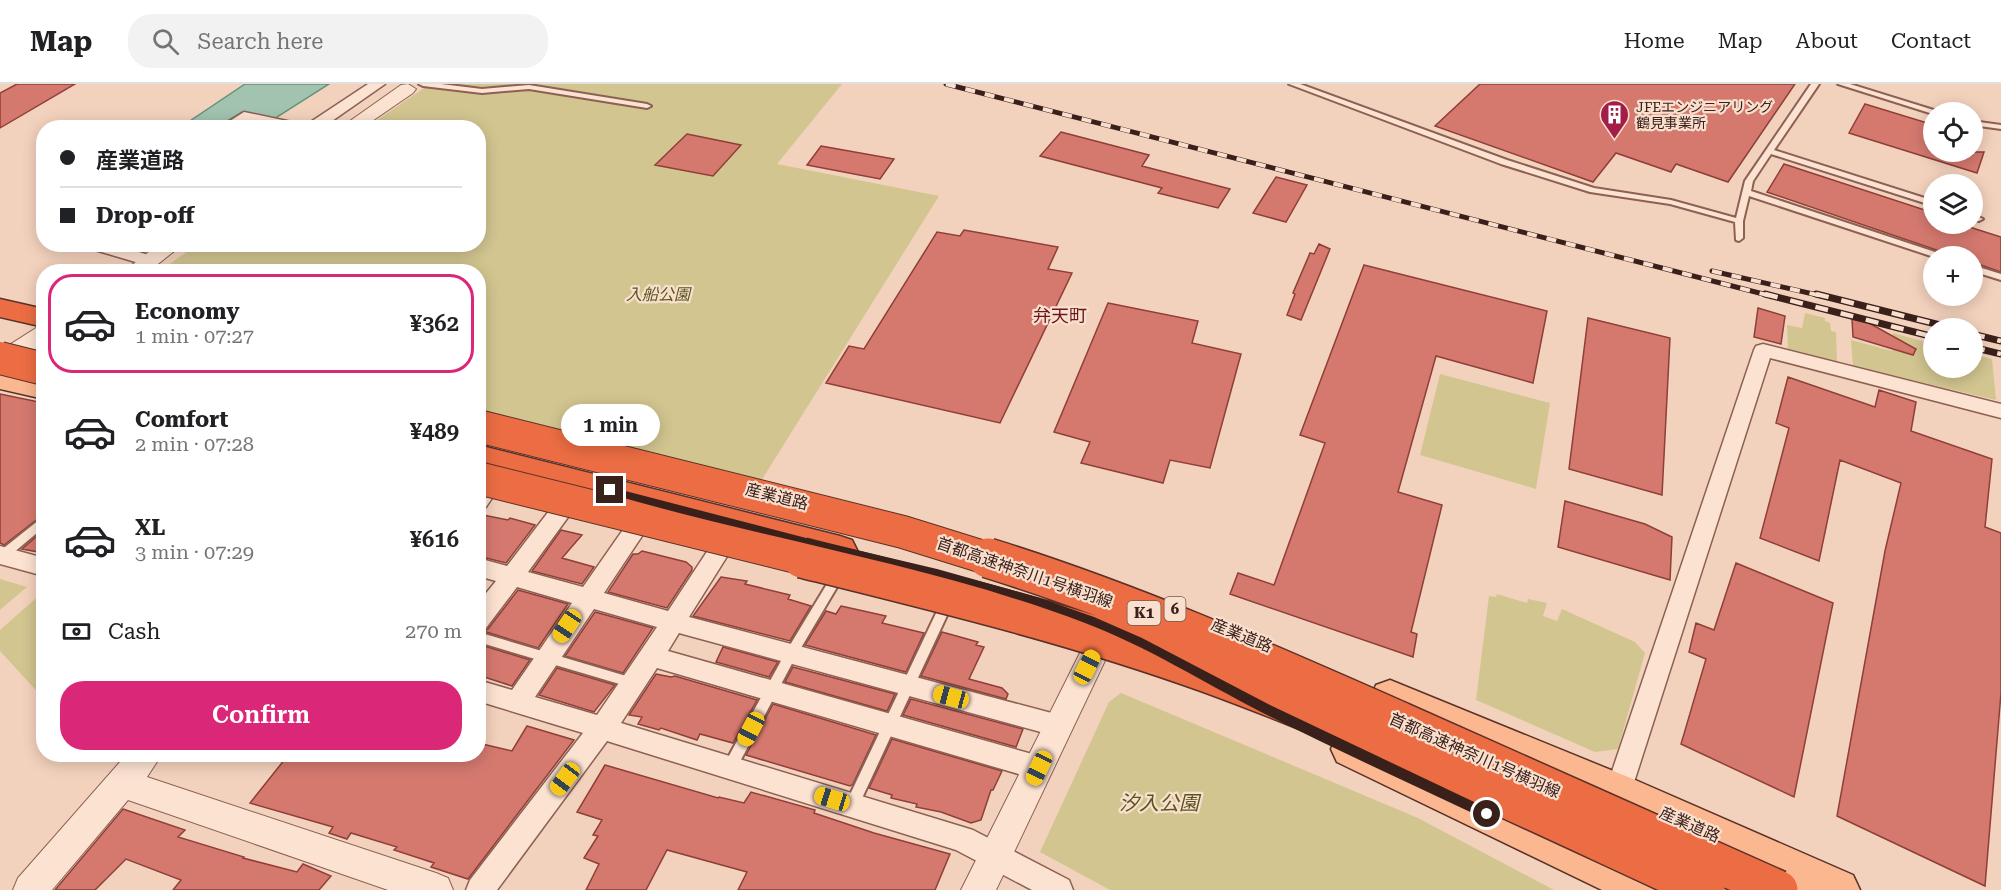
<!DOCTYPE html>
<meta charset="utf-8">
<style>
:root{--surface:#fff;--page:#f2f2f2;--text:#202124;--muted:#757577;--line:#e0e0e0;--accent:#db2777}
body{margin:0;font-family:"Roboto Serif","Noto Sans JP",serif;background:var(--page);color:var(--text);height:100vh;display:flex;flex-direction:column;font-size:22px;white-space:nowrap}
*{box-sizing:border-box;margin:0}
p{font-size:20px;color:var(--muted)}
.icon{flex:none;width:33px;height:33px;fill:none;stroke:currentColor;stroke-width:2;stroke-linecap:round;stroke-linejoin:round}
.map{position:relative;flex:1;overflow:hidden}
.details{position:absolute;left:36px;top:180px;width:450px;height:498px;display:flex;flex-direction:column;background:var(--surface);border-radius:24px;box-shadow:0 3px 15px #0003}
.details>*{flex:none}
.banner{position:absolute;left:36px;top:36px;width:450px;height:132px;border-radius:24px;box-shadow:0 3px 15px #0003;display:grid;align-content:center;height:132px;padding:0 24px;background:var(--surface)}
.fabs{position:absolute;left:1923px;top:18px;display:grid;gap:12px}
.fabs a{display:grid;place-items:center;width:60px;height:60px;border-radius:50%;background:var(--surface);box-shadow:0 3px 15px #0003;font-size:30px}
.end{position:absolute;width:27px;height:27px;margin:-14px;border:8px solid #3a201b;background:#fff;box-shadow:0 0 0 3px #fff}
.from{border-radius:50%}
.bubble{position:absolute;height:42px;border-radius:21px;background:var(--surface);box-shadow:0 3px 15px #0003;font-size:20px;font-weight:600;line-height:42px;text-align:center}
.car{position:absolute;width:18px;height:36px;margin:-18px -9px;border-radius:8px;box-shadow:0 0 4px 2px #0007;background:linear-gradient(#f5c518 24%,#345 0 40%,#f5c518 0 76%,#345 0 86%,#f5c518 0)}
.banner b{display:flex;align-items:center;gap:21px;height:57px;font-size:22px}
.banner b+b{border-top:2px solid var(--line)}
.banner i{width:15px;height:15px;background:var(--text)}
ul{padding:10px 0 0;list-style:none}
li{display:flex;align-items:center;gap:18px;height:99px;margin:0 12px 9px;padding:0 12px;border:3px solid transparent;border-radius:24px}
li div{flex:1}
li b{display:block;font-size:22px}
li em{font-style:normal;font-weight:600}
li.current{border-color:var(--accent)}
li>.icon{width:54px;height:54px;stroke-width:1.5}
.pay{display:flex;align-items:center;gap:15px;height:66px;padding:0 24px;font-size:22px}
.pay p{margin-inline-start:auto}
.button{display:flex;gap:12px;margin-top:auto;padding:12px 24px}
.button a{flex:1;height:69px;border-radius:24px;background:var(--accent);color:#fff;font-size:24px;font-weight:600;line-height:69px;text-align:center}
header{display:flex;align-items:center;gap:36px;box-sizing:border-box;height:84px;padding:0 30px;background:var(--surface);border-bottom:2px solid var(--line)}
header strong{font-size:28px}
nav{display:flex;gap:33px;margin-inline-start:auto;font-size:21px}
.search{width:420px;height:54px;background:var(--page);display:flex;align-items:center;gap:15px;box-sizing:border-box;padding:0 21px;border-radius:24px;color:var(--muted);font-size:22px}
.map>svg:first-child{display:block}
.green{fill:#d2c590}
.water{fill:#a1c3af;stroke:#68927a;stroke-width:1.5}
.building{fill:#d5796f;stroke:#8e3f37;stroke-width:1.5}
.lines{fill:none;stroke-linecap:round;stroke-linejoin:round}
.service-casing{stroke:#8d6054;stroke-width:4}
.minor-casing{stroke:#8d6054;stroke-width:3}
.tertiary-casing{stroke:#8d6054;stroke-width:2}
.primary-casing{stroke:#593129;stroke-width:3}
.motorway-casing{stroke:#593129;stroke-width:3}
.service{fill:#fce2d1;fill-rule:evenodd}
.minor{fill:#fce2d1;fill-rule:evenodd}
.tertiary{fill:#fce2d1;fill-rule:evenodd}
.primary{fill:#fbb890;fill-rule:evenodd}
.motorway{fill:#ec6d43;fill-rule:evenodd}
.rail-far1-casing{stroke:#3a201b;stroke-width:5}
.rail-casing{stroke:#3a201b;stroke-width:7}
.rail-far1{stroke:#f9dfcd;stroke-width:4;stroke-dasharray:10;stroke-linecap:butt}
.rail{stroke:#f9dfcd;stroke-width:4.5;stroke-dasharray:13;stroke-linecap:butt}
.motorway-bridge-far1-casing{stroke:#593129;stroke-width:34;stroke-linecap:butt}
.motorway-bridge-casing{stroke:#593129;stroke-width:42;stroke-linecap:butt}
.motorway-bridge-far1{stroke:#ec6d43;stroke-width:32}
.motorway-bridge{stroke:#ec6d43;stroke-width:39}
.route{fill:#3a201b}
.labels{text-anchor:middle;stroke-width:4.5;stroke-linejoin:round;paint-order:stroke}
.far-poi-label{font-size:14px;fill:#3a201b;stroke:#f9dfcd;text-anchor:start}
.shield{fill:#f9dfcd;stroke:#735950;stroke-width:1.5}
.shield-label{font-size:15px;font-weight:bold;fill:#3a201b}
.park-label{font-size:16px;font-style:italic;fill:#59551f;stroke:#f9dfcd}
.street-label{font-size:16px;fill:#3a201b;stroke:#f9dfcd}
.neighbourhood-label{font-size:18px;fill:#6b151e;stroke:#f9dfcd}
.near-park-label{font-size:20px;font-style:italic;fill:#59551f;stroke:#f9dfcd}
</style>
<header>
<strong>Map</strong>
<div class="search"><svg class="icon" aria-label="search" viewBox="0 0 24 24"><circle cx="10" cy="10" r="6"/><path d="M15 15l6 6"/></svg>Search here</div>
<nav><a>Home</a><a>Map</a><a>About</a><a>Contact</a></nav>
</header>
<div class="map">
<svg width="2001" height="806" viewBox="0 0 2001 806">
<rect width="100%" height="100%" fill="#f3d2bd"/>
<!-- green -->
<path class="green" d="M430,0H842L777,80L939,112L753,410L479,354L478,188H158L197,161L478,160V44L367,43Z
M1805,229L1825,234V237L1830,239L1831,247L1836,248L1837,278L1788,267L1787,241L1802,244Z
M1893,249L1933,260L1934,284H1972L1973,270L1992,275L1996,316L1853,282L1851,256L1892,267Z
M1440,290L1550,319L1536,405L1420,371Z
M0,495L27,503L0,526Z
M43,508H44L43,614L0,567V546Z
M1497,510L1527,519L1528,515L1547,519L1543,532L1557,537L1562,525L1635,558L1645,569L1618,665L1595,668L1476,616L1489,512L1496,513Z
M1121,609L1418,734L1554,806H1110L1040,768L1109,618Z"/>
<!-- water -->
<path class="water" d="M245,0H329L274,35L242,28L217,43H181Z"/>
<!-- building -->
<path class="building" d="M17,0H75L0,44V9Z
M1480,0H1795L1728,98L1676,80L1671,88L1616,69L1593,98L1435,42Z
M1865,20L1934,41V68H1984L1977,89L1849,49Z
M1061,48L1149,71L1142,82L1230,105L1218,124L1158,109L1162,104L1040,72Z
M687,50L741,61L713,92L655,81Z
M821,62L894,75L880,95L807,81Z
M1784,80L1934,129V140H1960L2001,153V188L1972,178V172H1954L1767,108Z
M1276,93L1307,101L1286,138L1253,129Z
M964,146L1058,163L1048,185L1072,189L1000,339L826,299L849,262L864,265L937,148L960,152Z
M1319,160L1330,165L1301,236L1287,231L1295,210L1293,209L1310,169L1314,170Z
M1364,181L1547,227L1533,299L1436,272L1398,408L1442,421L1411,548L1417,550L1413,573L1230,510L1238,489L1274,501L1325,359L1300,351Z
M1108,219L1198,237L1192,259L1241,270L1210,384L1170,376L1163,399L1081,379L1090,358L1054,348Z
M1758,224L1785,232L1781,260L1754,253Z
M1588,234L1670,254L1662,411L1569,385Z
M1852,235L1869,239L1916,265L1913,271L1853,253Z
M1788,293L1875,323L1879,306L1916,318L1911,347L1992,375L1985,443L2001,449V609L1985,802L1837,732L1885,467L1901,399L1840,376L1819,477L1760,454L1789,344L1776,339Z
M0,310L44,319V430L4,461L0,459Z
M1565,417L1645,440L1672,453L1670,496L1558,463Z
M478,430L508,436L510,434L535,441L506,479L478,472Z
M44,446V469L22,465Z
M561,446L582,451L562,474L594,483L582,500L532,487Z
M642,467L686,478L692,483V486L667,524L608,508L633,470H638Z
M1736,479L1833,519L1794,713L1681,660L1706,575L1689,568L1696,539L1714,546Z
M721,493L747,497L745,500L790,511L788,515L811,522L790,557L693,532Z
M518,506L568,520L538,564L483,547L488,545Z
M841,522L886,532L882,539L924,549L906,588L805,561L826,527L836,530Z
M595,528L653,544L623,589L565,572Z
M942,548L978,558L976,561L984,563L969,595L1002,604L1008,610L1006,615L921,592Z
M478,560L530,576L512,602L478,591Z
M723,563L778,578L769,593L716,578Z
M793,583L895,610L887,627L785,598Z
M557,584L615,601L594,628L539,611Z
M656,590L671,593L675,592L757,616L733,659L700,650L697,656L661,644L659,646L638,640L642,633L629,631Z
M911,615L1023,645L1016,663L903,631Z
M773,620L876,651L853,700L850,702L746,671Z
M527,642L574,656L468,795L431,783L434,779L394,766L397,763L351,749L347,755L329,749L333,743L250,719L289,670H478V659L512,667Z
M892,655L1002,687L993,706H991L981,736L971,739L941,728L916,723L917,720L891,714L892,711L869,704Z
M605,681L718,714L719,713L744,719L751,708L815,726L814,729L874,749L950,770L935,806H738L747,788L667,766L646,806H586L599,780L584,774L598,752L593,751L602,736L577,728Z
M123,725L185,746L178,753L244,773L243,774L297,788L303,780L331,792L319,806H173L181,796L126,775L95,806H55Z"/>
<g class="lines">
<defs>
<path id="service" d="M419,0H441L482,5L529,1L647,20L651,22L647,24L529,5L482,9L423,2Z
M1289,0H1300L1507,76L1594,104L1671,116L1736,134L1745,97L1811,0H1819L1774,66L1934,117V122L1771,70L1753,97L1751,107L1941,170L1942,172L1934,173L1749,112L1743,137V154L1739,157L1736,156L1735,138L1670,120L1590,108L1501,80Z
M1838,0H1850L1940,28L1933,30Z
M1972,37L2001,41V45L1972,41Z
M1972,130L1983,135L1979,137L1972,135Z
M1972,181L2001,190V196L1972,187Z
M44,432V443L6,475L0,476V467Z
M834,493L838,495L840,498L795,574L735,687L730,689L725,687L724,683L725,679L787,566L830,495Z
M944,520L948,522L950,525L857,725L852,727L847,725L845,721L847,717L938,525L940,522Z
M478,548L633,594L637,595L639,599L637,603L633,604L478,558Z"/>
<path id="minor" d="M368,0H385L322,44H278L247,37L237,44H219L244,28L306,41Z
M86,160H113L155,173L158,177L155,181L149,182L88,164Z
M1763,260L2001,320V334L1770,274L1628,717L1624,726L1615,729L1606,726L1602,717L1754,266L1756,262Z
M483,403L490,405L494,411L486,423L478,425V404Z
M560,421L568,423L571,429L528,488L583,503L627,440L635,438L643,440L646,446L604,509L668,527L712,460L720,457L728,460L731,466L689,533L1059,631L1068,634L1072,642L1068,650L1059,653L679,549L668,567L1039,672L1048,676L1052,684L1048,692L1039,696L657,584L621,639L973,746L1069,796L1073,806H1032L956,766L607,657L497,806H466L470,796L583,649L478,617V596L512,606L572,519L517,503L486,544L478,546V519L496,497L478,492V474L507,482L552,423ZM594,525L657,543L597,631L535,613Z
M0,462L44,474V492L0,480Z"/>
<path id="tertiary" d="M408,0L416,5L413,9L362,44H340L401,1Z
M159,160H183L148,188H123Z
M44,242V260L8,283L0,286V267L36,244Z
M1096,554L1106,557L1110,566L996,806H961L1086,557Z
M127,670H162L147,693L436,789L448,794L453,806H388L128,716L52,806H13L18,794Z"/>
<path id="primary" d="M0,285L44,294V315L0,305Z
M1390,596L1633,695L1853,791L1860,806H1789L1603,721L1376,625L1371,613L1376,601Z
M1351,647L1664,791L1671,806H1602L1337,678L1331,665L1337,652Z"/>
<path id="motorway" d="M0,215L44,225V243L0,233Z
M478,361L840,452L852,456L857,466L852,476L840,480L478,385Z"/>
</defs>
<!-- service casing -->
<use href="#service" class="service-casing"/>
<!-- minor casing -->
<use href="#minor" class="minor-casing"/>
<!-- tertiary casing -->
<use href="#tertiary" class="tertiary-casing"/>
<!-- primary casing -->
<use href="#primary" class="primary-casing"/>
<!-- motorway casing -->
<use href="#motorway" class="motorway-casing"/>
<!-- service -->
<use href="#service" class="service"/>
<!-- minor -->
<use href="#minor" class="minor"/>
<!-- tertiary -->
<use href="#tertiary" class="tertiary"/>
<!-- primary -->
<use href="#primary" class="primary"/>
<!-- motorway -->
<use href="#motorway" class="motorway"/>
<defs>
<path id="rail-far1" d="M946,0L1771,212
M1712,187L1822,212"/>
<path id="rail" d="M1765,210L1934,253
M1816,210L1952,244
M1972,250L2001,257
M1972,263L2001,270"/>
</defs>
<!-- rail-far1 casing -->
<use href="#rail-far1" class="rail-far1-casing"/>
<!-- rail casing -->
<use href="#rail" class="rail-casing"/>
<!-- rail-far1 -->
<use href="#rail-far1" class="rail-far1"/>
<!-- rail -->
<use href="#rail" class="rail"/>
<defs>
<path id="motorway-bridge-far1" d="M0,274L44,285
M478,342L903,448L993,476
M478,394L808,476"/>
<path id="motorway-bridge" d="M802,474C939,508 1075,541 1208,589C1378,651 1541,731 1705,806
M988,474C1130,518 1265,578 1401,638C1527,694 1652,750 1778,806"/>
</defs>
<!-- motorway-bridge-far1 casing -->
<use href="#motorway-bridge-far1" class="motorway-bridge-far1-casing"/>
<!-- motorway-bridge casing -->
<use href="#motorway-bridge" class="motorway-bridge-casing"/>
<!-- motorway-bridge-far1 -->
<use href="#motorway-bridge-far1" class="motorway-bridge-far1"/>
<!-- motorway-bridge -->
<use href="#motorway-bridge" class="motorway-bridge"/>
</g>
<!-- route -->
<path class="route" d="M610,403L810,455L937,485L1040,514L1094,533L1142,554L1270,621L1491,726L1493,730L1487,735L1483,734C1409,699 1334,665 1261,628C1203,598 1146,562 1085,539C930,480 765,456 607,409V404Z"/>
<!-- icons -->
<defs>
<symbol id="building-pin" viewBox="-11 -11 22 30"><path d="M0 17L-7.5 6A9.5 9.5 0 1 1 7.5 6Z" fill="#a21d48" stroke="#f9dfcd"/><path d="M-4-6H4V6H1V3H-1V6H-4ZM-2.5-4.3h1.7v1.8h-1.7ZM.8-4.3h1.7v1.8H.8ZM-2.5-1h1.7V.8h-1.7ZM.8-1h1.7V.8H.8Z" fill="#fff"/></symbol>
</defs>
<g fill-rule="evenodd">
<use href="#building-pin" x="1598" y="14" width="33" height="45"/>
</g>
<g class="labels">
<!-- far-poi labels -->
<g class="far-poi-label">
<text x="1636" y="28">JFEエンジニアリング<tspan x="1636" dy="16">鶴見事業所</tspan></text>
</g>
<!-- shield labels -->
<g class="shield">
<rect x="1164.5" y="513" width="21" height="24" rx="4.5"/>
<rect x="1127.5" y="517" width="33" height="24" rx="4.5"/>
</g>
<g class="shield-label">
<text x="1175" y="530">6</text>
<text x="1144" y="534">K1</text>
</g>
<!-- park labels -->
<g class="park-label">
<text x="658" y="216">入船公園</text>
</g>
<!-- street labels -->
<g class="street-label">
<text transform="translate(777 412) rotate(14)" y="6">産業道路</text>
<text transform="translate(1025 488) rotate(19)" y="6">首都高速神奈川1号横羽線</text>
<text transform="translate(1242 551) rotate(22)" y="6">産業道路</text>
<text transform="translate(1475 671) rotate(24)" y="6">首都高速神奈川1号横羽線</text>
<text transform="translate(1690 740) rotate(24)" y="6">産業道路</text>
</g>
<!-- neighbourhood labels -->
<g class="neighbourhood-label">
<text x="1060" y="238">弁天町</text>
</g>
<!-- near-park labels -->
<g class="near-park-label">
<text x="1159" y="726">汐入公園</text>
</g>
</g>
</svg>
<div class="fabs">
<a><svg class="icon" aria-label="locate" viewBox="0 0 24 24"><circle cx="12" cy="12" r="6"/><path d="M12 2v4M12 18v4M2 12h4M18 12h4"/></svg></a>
<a><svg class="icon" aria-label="layers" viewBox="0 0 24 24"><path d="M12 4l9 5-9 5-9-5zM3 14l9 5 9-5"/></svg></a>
<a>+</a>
<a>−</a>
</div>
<i class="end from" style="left:1487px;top:730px"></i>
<i class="end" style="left:610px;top:406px"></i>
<div class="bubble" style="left:561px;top:320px;width:99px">1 min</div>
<i class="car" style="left:567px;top:542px;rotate:214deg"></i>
<i class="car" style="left:1087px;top:583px;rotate:27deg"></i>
<i class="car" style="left:951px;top:613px;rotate:285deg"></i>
<i class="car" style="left:751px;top:645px;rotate:208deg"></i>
<i class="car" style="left:1039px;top:684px;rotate:205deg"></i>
<i class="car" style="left:565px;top:695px;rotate:217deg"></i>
<i class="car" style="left:832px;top:715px;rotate:287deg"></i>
<div class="banner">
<b><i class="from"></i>産業道路</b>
<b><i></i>Drop-off</b>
</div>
<section class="details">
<ul>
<li class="current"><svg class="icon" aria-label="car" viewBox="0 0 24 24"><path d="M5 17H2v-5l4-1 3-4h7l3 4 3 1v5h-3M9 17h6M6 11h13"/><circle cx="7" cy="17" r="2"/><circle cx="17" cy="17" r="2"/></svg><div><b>Economy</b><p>1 min · 07:27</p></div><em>¥362</em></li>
<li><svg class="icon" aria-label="car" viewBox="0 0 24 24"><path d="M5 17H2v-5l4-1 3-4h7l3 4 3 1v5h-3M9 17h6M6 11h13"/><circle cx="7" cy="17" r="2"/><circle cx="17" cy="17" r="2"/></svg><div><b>Comfort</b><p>2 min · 07:28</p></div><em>¥489</em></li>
<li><svg class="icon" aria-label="car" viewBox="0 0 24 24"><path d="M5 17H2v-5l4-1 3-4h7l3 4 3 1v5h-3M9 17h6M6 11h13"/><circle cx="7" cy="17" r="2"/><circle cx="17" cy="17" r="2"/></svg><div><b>XL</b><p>3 min · 07:29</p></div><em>¥616</em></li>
</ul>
<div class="pay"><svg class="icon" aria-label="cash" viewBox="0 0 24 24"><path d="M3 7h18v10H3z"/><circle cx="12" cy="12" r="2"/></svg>Cash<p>270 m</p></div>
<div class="button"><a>Confirm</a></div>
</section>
</div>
